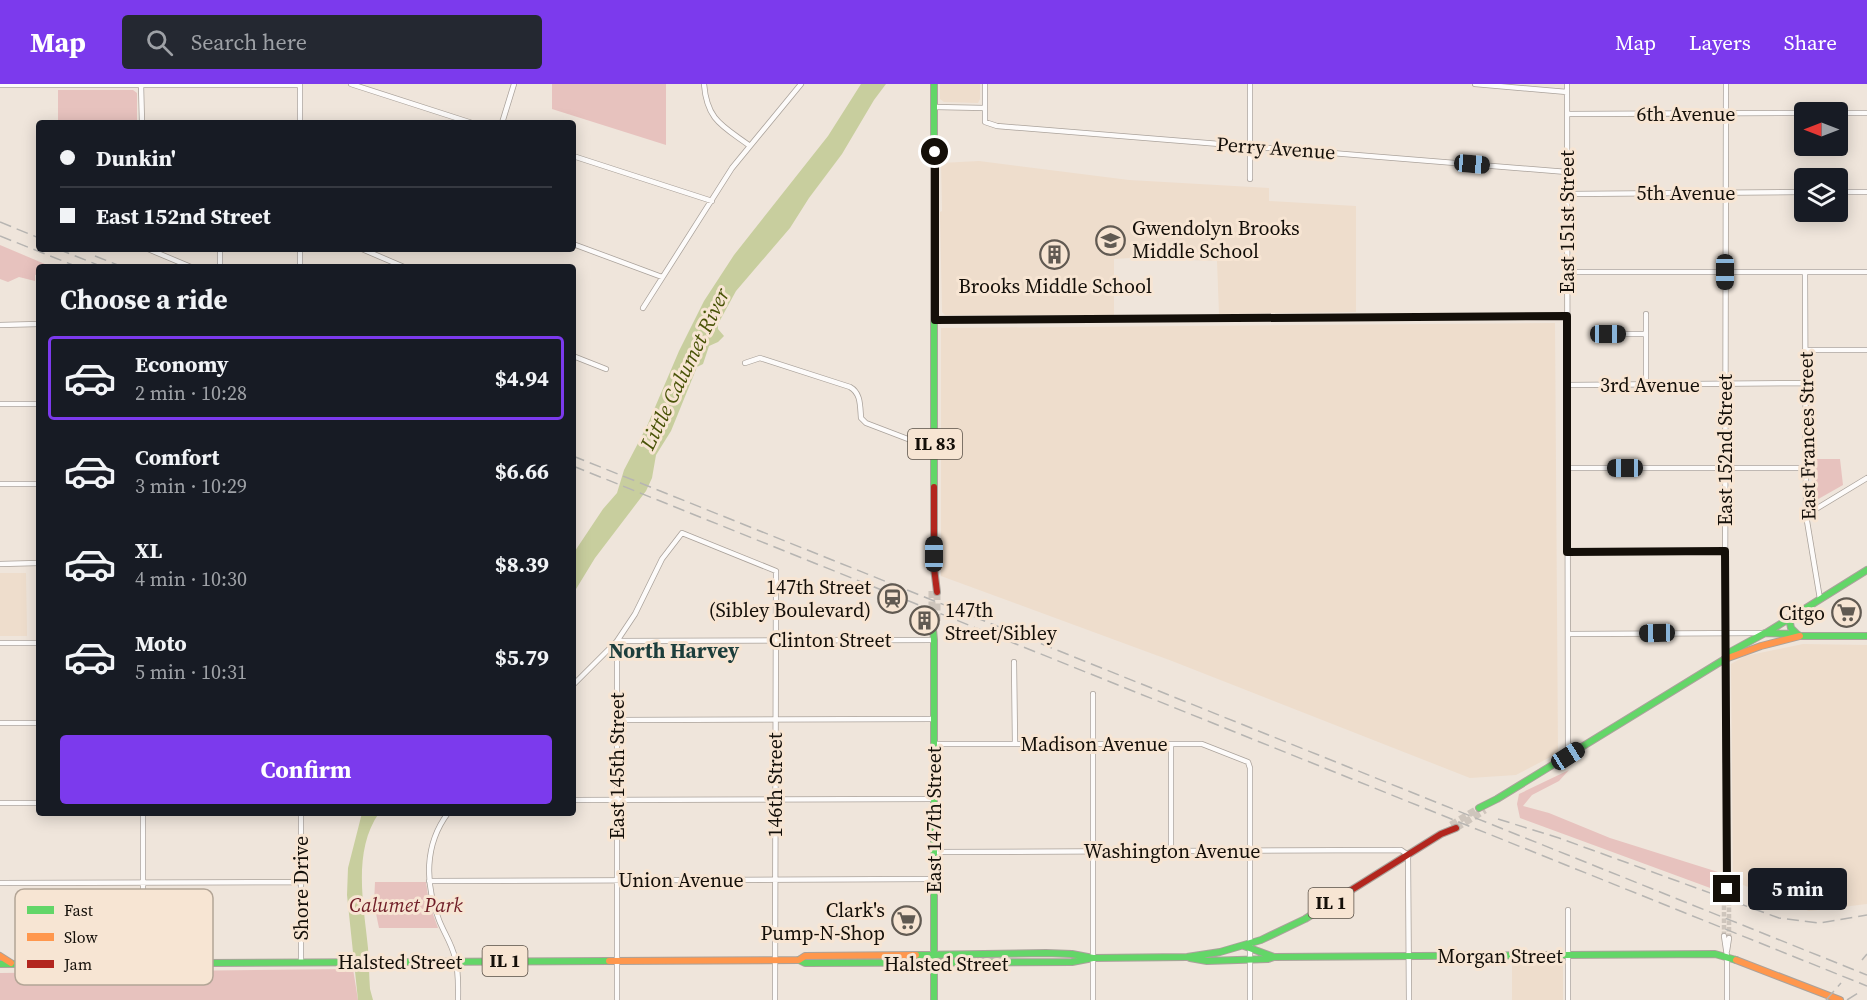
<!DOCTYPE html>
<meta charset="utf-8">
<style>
:root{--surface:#171b24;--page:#242831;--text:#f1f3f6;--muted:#9ea1a6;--line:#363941;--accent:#7c3aed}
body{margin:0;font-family:"Source Serif 4",serif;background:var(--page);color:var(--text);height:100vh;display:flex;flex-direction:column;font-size:22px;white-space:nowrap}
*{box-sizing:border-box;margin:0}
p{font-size:20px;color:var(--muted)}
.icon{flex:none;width:33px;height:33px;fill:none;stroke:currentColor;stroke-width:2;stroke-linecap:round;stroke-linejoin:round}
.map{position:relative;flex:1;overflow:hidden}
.side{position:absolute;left:36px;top:180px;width:540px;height:552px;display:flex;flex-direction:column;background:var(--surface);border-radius:6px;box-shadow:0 3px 15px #0003}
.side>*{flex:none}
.top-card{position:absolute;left:36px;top:36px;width:540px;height:132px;border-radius:6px;box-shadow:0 3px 15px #0003;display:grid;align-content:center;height:132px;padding:0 24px;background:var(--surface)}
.needle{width:39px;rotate:270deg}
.tools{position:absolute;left:1794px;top:18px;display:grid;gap:12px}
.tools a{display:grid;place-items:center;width:54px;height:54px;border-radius:6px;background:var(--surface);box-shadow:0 3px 15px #0003;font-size:30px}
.end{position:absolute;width:27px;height:27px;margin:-14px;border:8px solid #140f09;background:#fff;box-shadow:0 0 0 3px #fff}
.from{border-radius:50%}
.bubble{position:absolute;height:42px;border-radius:6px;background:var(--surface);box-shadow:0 3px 15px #0003;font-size:20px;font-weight:700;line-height:42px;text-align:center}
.car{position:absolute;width:18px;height:36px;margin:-18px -9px;border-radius:8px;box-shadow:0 0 4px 2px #0007;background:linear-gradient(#222 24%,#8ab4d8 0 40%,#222 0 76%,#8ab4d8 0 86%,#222 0)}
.top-card b{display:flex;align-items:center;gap:21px;height:57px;font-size:22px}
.top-card b+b{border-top:2px solid var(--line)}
.top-card i{width:15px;height:15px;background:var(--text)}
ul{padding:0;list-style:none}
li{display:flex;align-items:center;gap:18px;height:84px;margin:0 12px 9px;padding:0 12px;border:3px solid transparent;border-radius:6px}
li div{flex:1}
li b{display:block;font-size:22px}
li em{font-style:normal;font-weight:700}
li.on{border-color:var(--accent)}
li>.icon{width:54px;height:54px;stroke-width:1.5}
h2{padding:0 24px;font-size:27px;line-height:72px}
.action{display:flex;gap:12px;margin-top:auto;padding:12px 24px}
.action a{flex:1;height:69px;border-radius:6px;background:var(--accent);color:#fff;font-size:24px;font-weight:700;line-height:69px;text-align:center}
header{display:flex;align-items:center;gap:36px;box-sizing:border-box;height:84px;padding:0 30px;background:var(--accent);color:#fff}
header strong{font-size:28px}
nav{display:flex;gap:33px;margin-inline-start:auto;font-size:21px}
.search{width:420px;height:54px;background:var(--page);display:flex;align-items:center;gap:15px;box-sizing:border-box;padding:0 21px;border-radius:6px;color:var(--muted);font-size:22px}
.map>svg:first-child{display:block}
.built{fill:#edc}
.green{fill:#e7c2be}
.water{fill:#c8ce9e}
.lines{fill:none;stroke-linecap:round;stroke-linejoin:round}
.street-tunnel{stroke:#cec5bc;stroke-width:4.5;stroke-dasharray:4.5 2;stroke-linecap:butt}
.primary-tunnel{stroke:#cec5bc;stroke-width:7;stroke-dasharray:7 3.5;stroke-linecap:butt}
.street-casing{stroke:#aaa29b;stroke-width:6}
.fast-casing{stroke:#aaa29b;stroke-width:8}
.slow-casing{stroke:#aaa29b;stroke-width:8}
.jam-casing{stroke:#aaa29b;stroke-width:8}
.street{stroke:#fdfbfa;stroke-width:4.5}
.fast{stroke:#63d668;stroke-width:6}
.slow{stroke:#ff974d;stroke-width:6}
.jam{stroke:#b3261e;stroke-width:6}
.rail{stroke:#b7b5b2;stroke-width:1.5;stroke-dasharray:12 6;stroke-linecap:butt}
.route{stroke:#140f09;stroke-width:8}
.labels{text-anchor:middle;stroke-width:6;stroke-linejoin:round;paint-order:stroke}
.shield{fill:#f7e5d3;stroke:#584f46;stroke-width:1.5}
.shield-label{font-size:18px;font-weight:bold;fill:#140f09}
.street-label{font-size:20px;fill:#140f09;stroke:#f7e5d3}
.poi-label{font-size:20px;fill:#140f09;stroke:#f7e5d3;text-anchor:end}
.park-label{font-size:20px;font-style:italic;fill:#6f1c26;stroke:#f7e5d3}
.water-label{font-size:21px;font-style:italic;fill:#485206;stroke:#f7e5d3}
.neighbourhood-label{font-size:21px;font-weight:bold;fill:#1c3e3c;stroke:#f7e5d3}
.key{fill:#f7e5d3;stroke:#b3a596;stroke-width:1.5}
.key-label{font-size:16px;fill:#140f09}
</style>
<header>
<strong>Map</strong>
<div class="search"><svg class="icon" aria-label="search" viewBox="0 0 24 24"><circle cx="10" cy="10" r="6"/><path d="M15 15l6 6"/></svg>Search here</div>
<nav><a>Map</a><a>Layers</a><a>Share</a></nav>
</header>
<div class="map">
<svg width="1867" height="916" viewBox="0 0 1867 916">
<rect width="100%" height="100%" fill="#efe5db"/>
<!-- built -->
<path class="built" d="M940,0H980V15L978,19L944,18L940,15Z
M979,77L1129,96L1269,104V117L1356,122V228L1219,230L1217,177L1130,174L1114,175V231H945L942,228L940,128L942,127L941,79Z
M1555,239L1558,669L1516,691L1470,694L1172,577L941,492V244Z
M0,489H26L27,552H0Z
M1803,560L1867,561V820L1809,827L1733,797L1731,580L1745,572Z
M1512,880H1563V916H1512Z"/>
<!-- green -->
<path class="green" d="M552,0H666V61L552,25Z
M58,6H133L137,9V39H58Z
M0,161L52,183H39V190L35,191V197L19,193L8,198L0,195Z
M1812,375H1840L1843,401L1813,418Z
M1569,686L1559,697L1532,711L1523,722L1549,729L1610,754L1718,788L1721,802L1713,805L1520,734L1517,720L1519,710Z
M375,798H426L429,819L438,844H379L374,820Z
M353,885L358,916H0V889Z"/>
<!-- water -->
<path class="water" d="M861,0H886L874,16L842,70L809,114L790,144L736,207L718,240V245L724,252L718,258L709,262L703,280L697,283L671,347L656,371L652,394L646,407L595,474L573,510V470L603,425L617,409L624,386L647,342L679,267L704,217L734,171L828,52Z
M362,729H379C352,768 364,821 368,864C369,878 369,892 370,905L373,916H358L347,811L348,784Z"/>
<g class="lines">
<!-- street-tunnel -->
<path class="street-tunnel" d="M1724,852V813
M1729,854V815"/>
<!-- primary-tunnel -->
<path class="primary-tunnel" d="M932,535V506
M937,537V508
M1451,741L1479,724
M1456,744L1485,726"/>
<defs>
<path id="street" d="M141,0L142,39
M300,0V39
M351,0L472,39
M704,0C707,37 723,42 750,62
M985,0V38L997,42L1567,88
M1250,0V95
M1475,0L1567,8
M1567,0L1568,672
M1726,0L1725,575L1727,805L1729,815
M0,1H300
M935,23L985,24
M1838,29H1867
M1567,30L1804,29
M502,39L514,0
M573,72L712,117
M1838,108H1867
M1567,110L1804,108
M573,160L662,193
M148,165L191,183
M220,165V183
M300,165V183
M362,165L404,183
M1567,188H1867
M1805,188L1806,431L1820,515
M643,224L732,84L801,0
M1646,230V301
M935,236L1567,232
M0,241L39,240
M1608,250H1646
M1805,266H1867
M573,272L606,285
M745,279L760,274L850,303C861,309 860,322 861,334L866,339L921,360L935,364
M1567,301L1804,299
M0,320H39
M1567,384H1806
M0,400H39
M1806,431L1867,394
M1567,468L1725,467
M0,480L39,479
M1568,550L1763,549
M0,559H39
M1014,578L1015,660
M573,601L617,557L635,530L662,475L682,449L776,487L775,916
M1093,610V916
M617,636L934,635
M0,639H39
M934,660H1202L1248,678L1250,684V916
M1171,660V767
M573,716L934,715
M0,719H39
M301,729V878
M448,729C424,761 425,800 439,836C444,849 452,860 455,874C459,887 458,902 458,916
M934,768L1401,766L1408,771L1409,916
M429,797L933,795
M0,799L301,798
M1568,826V916
M1724,852L1727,872V916
M1727,867L1729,854
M143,879V729
M617,916V557L934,556"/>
<path id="fast" d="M934,0V403
M1789,534L1791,544L1797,550
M932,535L934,556V916
M1766,549L1867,486
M1479,724L1497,715L1725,575L1732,567L1765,549L1797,550L1800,552H1867
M1244,862L1274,873
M916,871L1046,869L1072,870L1093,874L1187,873L1220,868L1261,856L1305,835L1345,810
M1190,874L1207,877L1268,875L1274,873L1715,870L1736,876
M799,876L805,879L1072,878L1093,874
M0,880L609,877"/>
<path id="slow" d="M1725,575L1761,562L1800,552
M0,872L11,879
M1736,876L1840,916
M609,877L799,876L805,872L916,871"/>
<path id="jam" d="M934,403V484L937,508
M1345,810L1441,750L1456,744"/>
</defs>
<!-- street casing -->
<use href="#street" class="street-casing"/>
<!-- fast casing -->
<use href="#fast" class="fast-casing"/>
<!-- slow casing -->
<use href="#slow" class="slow-casing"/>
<!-- jam casing -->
<use href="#jam" class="jam-casing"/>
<!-- street -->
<use href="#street" class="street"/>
<!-- fast -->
<use href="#fast" class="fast"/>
<!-- slow -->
<use href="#slow" class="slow"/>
<!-- jam -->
<use href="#jam" class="jam"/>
<!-- rail -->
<path class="rail" d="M0,138L39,154
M0,152L78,183
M58,165L103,183
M95,172L123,183
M573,372L1867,891
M573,382L1867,902
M1498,735L1559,754L1779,834L1819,839L1867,831
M1862,876L1867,870
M1826,916L1841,899
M1847,916L1861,907"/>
</g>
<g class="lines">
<!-- route -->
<path class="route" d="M935,68V236L1567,232V468L1725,467L1727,805"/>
</g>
<!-- icons -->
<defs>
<symbol id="school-ring" viewBox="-11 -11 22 22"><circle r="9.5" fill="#f7e5d3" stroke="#615a52" stroke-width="1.5"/><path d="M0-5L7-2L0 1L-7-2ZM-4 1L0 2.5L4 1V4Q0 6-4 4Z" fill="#615a52"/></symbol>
<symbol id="building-ring" viewBox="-11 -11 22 22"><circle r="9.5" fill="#f7e5d3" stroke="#615a52" stroke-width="1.5"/><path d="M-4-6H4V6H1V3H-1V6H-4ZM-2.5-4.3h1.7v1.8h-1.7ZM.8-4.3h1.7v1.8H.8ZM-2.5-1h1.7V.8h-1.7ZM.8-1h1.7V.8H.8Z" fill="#615a52"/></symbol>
<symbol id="station-ring" viewBox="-11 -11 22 22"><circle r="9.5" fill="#f7e5d3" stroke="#615a52" stroke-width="1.5"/><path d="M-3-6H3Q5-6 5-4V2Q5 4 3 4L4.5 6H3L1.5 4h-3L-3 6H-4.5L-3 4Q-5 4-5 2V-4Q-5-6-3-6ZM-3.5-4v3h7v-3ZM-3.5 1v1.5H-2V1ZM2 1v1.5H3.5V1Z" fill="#615a52"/></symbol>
<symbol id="supermarket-ring" viewBox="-11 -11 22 22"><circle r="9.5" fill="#f7e5d3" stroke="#615a52" stroke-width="1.5"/><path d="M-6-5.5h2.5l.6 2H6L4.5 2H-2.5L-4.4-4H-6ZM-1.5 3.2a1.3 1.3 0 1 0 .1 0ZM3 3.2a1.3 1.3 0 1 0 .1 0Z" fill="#615a52"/></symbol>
</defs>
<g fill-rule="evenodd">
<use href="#school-ring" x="1094" y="140" width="33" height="33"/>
<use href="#building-ring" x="1038" y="154" width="33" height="33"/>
<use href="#station-ring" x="876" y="498" width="33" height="33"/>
<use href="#supermarket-ring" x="1830" y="512" width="33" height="33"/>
<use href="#building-ring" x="908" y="520" width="33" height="33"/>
<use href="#supermarket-ring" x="890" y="820" width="33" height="33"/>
</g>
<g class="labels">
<!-- shield labels -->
<g class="shield">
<rect x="908" y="345" width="54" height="30" rx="4.5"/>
<rect x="1308.5" y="804" width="45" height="30" rx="4.5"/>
<rect x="482.5" y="862" width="45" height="30" rx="4.5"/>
</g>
<g class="shield-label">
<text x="935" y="366">IL 83</text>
<text x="1331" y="825">IL 1</text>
<text x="505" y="883">IL 1</text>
</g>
<!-- street labels -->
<g class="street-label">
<text x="1686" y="37">6th Avenue</text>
<text transform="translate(1276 64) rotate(4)" y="7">Perry Avenue</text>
<text x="1686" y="116">5th Avenue</text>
<text transform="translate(1567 138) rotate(-90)" y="7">East 151st Street</text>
<text x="1650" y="308">3rd Avenue</text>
<text transform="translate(1807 352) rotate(-91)" y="7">East Frances Street</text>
<text transform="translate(1725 366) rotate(-90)" y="7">East 152nd Street</text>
<text x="830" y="563">Clinton Street</text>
<text x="1094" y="667">Madison Avenue</text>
<text transform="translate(617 682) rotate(-90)" y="7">East 145th Street</text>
<text transform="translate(775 701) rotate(-90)" y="7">146th Street</text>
<text transform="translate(934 736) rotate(-90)" y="7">East 147th Street</text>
<text x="1172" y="774">Washington Avenue</text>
<text x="681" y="803">Union Avenue</text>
<text transform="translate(301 804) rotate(-90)" y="7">Shore Drive</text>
<text x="1500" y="879">Morgan Street</text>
<text x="400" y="885">Halsted Street</text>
<text x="946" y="887">Halsted Street</text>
</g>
<!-- poi labels -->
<g class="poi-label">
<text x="1132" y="151" text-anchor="start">Gwendolyn Brooks<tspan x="1132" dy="23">Middle School</tspan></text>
<text x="1055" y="209" text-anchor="middle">Brooks Middle School</text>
<text x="871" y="510">147th Street<tspan x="871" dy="23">(Sibley Boulevard)</tspan></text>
<text x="945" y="533" text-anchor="start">147th<tspan x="945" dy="23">Street/Sibley</tspan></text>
<text x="1825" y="536">Citgo</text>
<text x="885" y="833">Clark's<tspan x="885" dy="23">Pump-N-Shop</tspan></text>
</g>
<!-- park labels -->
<g class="park-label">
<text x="406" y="828">Calumet Park</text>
</g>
<!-- water labels -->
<g class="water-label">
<text transform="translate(685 285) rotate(-64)" y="7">Little Calumet River</text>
</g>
<!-- neighbourhood labels -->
<g class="neighbourhood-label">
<text x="674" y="574">North Harvey</text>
</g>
</g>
<!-- legend -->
<rect x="15" y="805" width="198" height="96" rx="9" class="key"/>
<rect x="27" y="822" width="27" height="8" fill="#63d668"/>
<rect x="27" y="849" width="27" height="8" fill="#ff974d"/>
<rect x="27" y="876" width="27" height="8" fill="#b3261e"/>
<g class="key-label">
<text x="64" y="832">Fast</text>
<text x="64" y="859">Slow</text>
<text x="64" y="886">Jam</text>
</g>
</svg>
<div class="tools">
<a><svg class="needle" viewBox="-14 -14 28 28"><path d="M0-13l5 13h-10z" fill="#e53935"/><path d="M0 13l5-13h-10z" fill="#9ea1a6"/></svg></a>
<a><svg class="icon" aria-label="layers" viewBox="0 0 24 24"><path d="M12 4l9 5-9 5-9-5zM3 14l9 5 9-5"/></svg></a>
</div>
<i class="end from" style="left:935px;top:68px"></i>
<i class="end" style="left:1727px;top:805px"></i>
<div class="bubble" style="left:1748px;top:784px;width:99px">5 min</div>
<i class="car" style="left:1472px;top:80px;rotate:95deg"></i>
<i class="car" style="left:1725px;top:188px;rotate:180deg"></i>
<i class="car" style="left:1608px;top:250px;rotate:90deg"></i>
<i class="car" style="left:1625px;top:384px;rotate:270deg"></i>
<i class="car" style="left:934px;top:470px;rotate:0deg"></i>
<i class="car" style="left:1657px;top:549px;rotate:269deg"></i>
<i class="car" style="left:1568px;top:672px;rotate:58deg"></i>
<div class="top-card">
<b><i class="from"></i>Dunkin'</b>
<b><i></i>East 152nd Street</b>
</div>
<section class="side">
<h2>Choose a ride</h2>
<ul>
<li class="on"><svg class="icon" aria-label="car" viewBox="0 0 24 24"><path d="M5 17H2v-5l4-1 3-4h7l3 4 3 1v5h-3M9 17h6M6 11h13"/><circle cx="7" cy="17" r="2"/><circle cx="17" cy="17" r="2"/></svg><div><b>Economy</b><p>2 min · 10:28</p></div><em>$4.94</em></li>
<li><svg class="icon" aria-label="car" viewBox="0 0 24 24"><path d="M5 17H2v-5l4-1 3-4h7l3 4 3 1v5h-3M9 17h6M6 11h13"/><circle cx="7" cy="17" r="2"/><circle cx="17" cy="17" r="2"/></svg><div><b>Comfort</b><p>3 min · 10:29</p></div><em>$6.66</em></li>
<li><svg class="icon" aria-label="car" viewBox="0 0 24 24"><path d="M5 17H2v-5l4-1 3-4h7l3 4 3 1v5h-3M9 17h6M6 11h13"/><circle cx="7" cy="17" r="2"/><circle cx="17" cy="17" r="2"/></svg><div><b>XL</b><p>4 min · 10:30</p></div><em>$8.39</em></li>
<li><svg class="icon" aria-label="car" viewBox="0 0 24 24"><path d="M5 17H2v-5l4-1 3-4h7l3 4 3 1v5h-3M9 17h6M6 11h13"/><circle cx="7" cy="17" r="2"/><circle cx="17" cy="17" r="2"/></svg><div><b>Moto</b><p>5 min · 10:31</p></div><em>$5.79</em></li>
</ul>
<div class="action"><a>Confirm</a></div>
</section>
</div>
